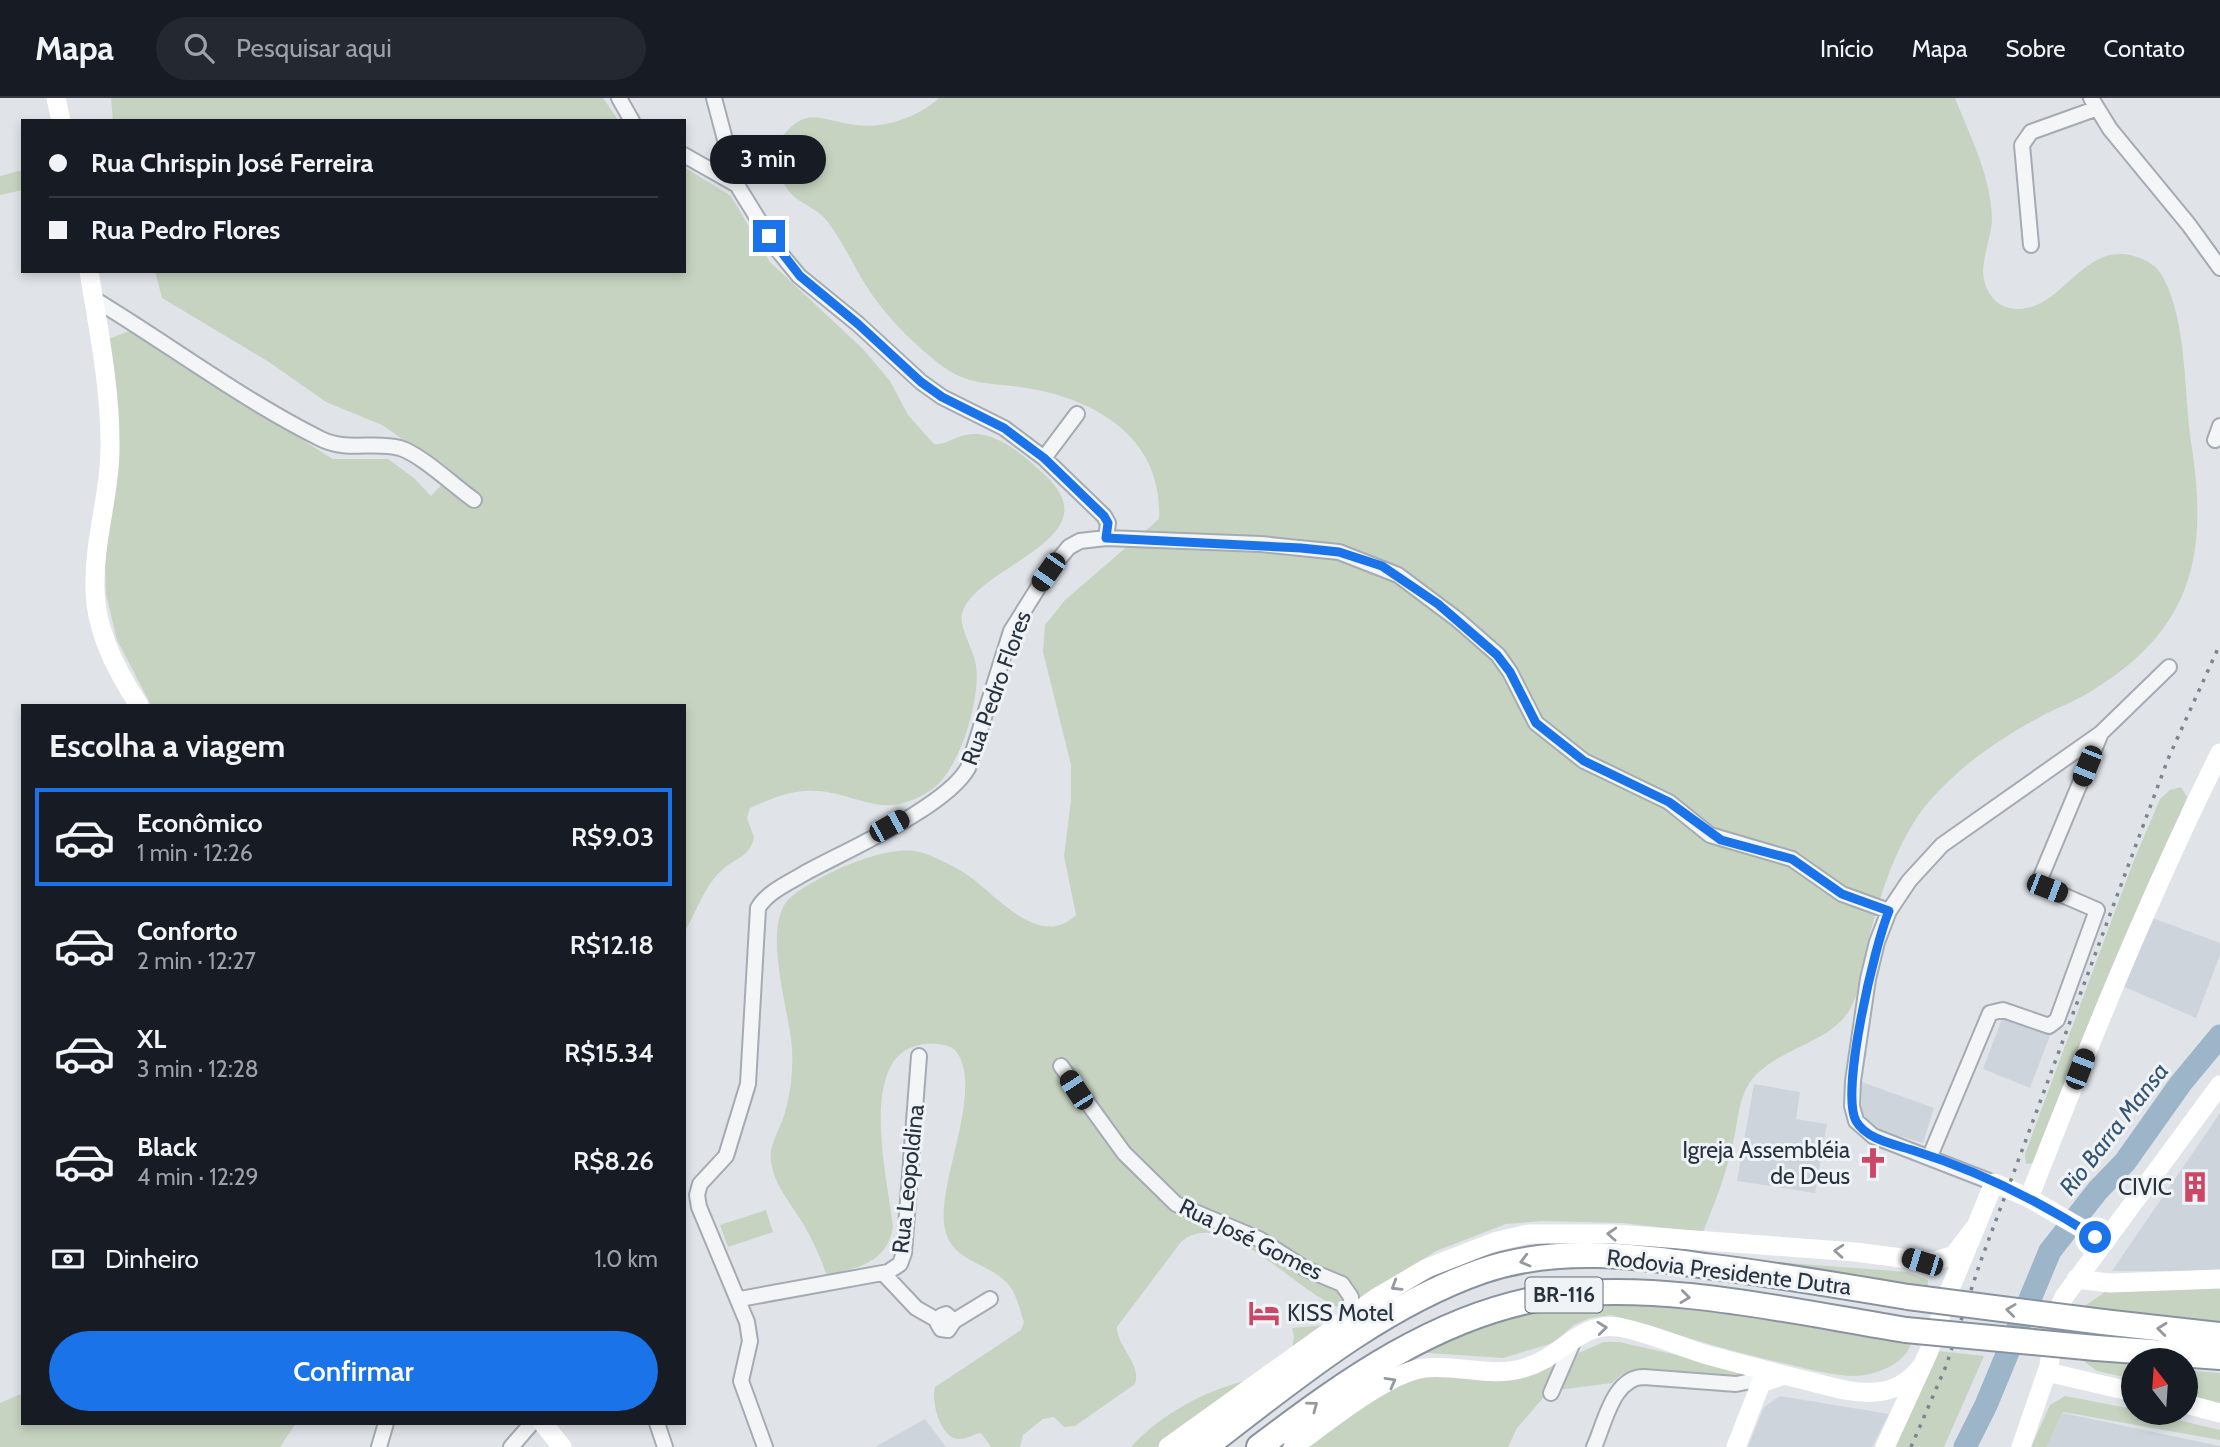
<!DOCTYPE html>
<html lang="pt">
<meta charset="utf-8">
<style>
:root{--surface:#171b24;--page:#242831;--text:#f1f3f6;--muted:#9ea1a6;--line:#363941;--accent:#1a73e8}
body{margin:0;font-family:Cabin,sans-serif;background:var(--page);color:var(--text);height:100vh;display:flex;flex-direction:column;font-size:26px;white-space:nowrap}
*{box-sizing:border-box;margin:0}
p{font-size:23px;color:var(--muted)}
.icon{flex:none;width:38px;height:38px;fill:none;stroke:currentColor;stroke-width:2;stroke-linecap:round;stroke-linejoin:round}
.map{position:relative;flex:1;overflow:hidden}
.details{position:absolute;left:21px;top:606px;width:665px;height:721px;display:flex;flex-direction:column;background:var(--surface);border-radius:0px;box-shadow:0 4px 10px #0003}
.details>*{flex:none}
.top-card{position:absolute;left:21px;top:21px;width:665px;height:154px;border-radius:0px;box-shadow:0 4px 10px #0003;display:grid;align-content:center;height:154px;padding:0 28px;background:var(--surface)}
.needle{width:46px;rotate:343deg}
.fabs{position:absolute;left:2121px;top:1250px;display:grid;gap:14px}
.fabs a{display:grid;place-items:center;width:77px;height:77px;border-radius:50%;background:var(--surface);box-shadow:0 4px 10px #0003;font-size:35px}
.end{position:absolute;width:32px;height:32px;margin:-16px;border:9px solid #1a73e8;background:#fff;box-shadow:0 0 0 4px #fff}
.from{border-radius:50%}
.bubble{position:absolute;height:49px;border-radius:24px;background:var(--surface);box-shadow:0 4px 10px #0003;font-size:23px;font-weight:600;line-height:49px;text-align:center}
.car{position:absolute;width:21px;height:42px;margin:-21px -10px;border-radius:9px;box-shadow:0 0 5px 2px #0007;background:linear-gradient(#222 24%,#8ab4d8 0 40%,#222 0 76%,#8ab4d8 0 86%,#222 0)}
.top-card b{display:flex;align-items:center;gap:24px;height:66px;font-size:26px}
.top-card b+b{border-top:2px solid var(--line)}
.top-card i{width:18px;height:18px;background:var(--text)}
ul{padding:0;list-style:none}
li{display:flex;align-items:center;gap:21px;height:98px;margin:0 14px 10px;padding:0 14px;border:4px solid transparent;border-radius:0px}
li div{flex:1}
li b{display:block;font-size:26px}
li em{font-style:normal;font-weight:600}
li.active{border-color:var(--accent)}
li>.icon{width:63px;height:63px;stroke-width:1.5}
h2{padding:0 28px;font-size:32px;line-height:84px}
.pay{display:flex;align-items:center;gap:18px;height:77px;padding:0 28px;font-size:26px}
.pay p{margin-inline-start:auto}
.action{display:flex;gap:14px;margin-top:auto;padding:14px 28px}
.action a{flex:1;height:80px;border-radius:42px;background:var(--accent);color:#fff;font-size:28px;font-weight:600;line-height:80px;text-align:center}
header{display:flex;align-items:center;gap:42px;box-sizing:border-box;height:98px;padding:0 35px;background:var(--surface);border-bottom:2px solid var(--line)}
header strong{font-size:33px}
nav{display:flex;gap:38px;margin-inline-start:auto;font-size:24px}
.search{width:490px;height:63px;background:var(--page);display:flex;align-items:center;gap:18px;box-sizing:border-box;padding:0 24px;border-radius:38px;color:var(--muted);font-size:26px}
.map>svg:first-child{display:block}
.built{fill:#ced4db}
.green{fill:#c7d3c1}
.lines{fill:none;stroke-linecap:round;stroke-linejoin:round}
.river{stroke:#9cb5c8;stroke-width:23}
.street-casing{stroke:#a5abb3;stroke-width:18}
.highway-casing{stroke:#88939f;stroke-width:28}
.street{stroke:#f3f5f7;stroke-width:14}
.secondary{stroke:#fff;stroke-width:19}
.highway{stroke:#fff;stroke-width:24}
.rail{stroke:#7a8592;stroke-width:3.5;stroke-dasharray:3.5 7;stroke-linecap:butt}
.highway-bridge-casing{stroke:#88939f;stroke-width:28;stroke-linecap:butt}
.highway-bridge{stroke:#fff;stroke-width:24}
.oneway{stroke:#9499a0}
.route{stroke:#1a73e8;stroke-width:9}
.labels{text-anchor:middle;stroke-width:6;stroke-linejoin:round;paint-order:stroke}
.shield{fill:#f0f3f6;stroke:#656d77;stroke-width:2}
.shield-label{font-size:21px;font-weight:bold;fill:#293340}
.street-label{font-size:23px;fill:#293340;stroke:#f0f3f6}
.poi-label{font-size:23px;fill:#293340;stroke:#f0f3f6;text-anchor:end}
.water-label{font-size:24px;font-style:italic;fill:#345573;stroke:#f0f3f6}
</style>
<header>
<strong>Mapa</strong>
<div class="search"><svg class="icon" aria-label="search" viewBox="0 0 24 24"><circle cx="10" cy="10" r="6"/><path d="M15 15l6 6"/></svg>Pesquisar aqui</div>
<nav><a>Início</a><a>Mapa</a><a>Sobre</a><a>Contato</a></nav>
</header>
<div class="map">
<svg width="2220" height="1349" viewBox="0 0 2220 1349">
<rect width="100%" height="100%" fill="#e0e4e9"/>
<!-- built -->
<path class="built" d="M2150,819L2220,845V857L2196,920L2120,887Z
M2003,918L2051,935L2030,990L1983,971Z
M1862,984L1934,1010L1923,1045L1879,1032L1862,1020Z
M1754,986L1800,994L1796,1021L1827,1026L1815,1095L1737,1083Z
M2220,1015V1173H2112Z
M1780,1298L1889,1316L1872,1349H1748L1764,1309Z
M2063,1315L2220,1348V1349H2047Z
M925,1321L946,1349H875Z"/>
<!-- green -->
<path class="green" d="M111,0H603L619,23H113Z
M939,0H1955C1970,38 1991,78 1992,120C1992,140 1980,163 1984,182C1987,195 1996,207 2009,210C2061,220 2079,143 2134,158C2147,162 2158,168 2164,181C2187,226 2184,294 2191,344C2209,457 2193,532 2090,594C2074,604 2056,610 2040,619C1997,642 1954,672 1923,711C1892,753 1877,807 1865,857C1861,872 1860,889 1854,903C1838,946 1776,948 1750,984C1738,1002 1738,1025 1733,1045C1726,1076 1715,1105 1703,1134L1622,1125L1543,1123L1506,1126L1436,1153L1347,1212C1301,1202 1227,1105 1181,1144L1117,1229C1117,1249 1142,1266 1135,1286L1075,1328L1064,1329L1054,1319L1043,1321L1023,1337L1020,1349H991L981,1335C974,1336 967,1341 959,1341C940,1341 931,1303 935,1289L1021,1232L1024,1224C1019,1211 1017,1195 1007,1185C985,1162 948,1164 944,1125C939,1079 985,988 955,952C946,945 930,945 919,947C856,960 889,1086 893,1129C887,1165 859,1169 827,1178C821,1161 814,1145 805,1129C794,1109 774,1088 771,1064C768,1047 781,1030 785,1014C791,994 793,972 792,951C790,914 759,824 792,798C818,777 887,745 920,754C934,758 951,767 963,774C993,792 1038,854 1076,817L1064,758L1071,702V667L1043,554L1045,527L1065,502L1159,421C1163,341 1098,302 1027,290C998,285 970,288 945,270C916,249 884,217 865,186C852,165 842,142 827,123C818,112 808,109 797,101C780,88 773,63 778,44C807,5 819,23 856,27C885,31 918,19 939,0Z
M684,69L731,98L770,164L863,251L890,283L908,317L934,346C948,349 960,330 988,338C1009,344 1029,362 1045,377C1115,442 974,468 962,516C959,530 974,552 976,567C981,600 960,673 931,692C879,727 855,690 805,693C785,694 767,703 750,710L747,720L754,739C750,760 734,760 721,773C705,787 695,817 684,835V607H151L117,542L106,496L105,464L117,366L106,242L129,233L333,361H388L414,380L431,398L445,383L408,345L382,327L326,304L269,264L162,200L155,173H684Z
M23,72V92L0,97V78Z
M2181,689L2187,699L2184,707L2035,1065L2026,1066L2025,1056L2134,762L2160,701L2170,692Z
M766,1112L773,1134L728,1149L720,1127Z
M1749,1162L1908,1174L1928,1182V1188L1924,1192Z
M2220,1190V1228L2080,1211L2105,1194Z
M1565,1205L1686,1207L1909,1241L1910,1248C1903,1267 1875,1277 1856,1278C1833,1278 1809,1271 1787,1266C1727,1253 1669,1234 1611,1217L1590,1220L1574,1227L1553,1245L1503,1260L1413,1254L1472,1228Z
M1324,1227L1292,1251L1294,1239L1292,1230Z
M1604,1244H1619L1752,1274L1745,1280L1636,1274L1621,1277L1612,1285L1558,1292L1576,1256Z
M1939,1253L1984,1258L1944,1349H1895Z
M2081,1261L2133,1266V1281L2097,1273Z
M1559,1265L1550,1292L1517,1330L1508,1349H1308C1345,1323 1383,1288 1427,1277L1548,1270Z
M2186,1272L2220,1275V1306L2186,1296Z
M1254,1281L1163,1349H1131C1162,1315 1208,1290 1254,1281Z
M23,1295V1325H296L280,1349H0V1305Z
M2065,1298L2133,1311V1314H2145L2220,1332V1342L2063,1314L2047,1349H2031L2050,1307Z"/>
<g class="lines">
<!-- river -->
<path class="river" d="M1965,1349L1986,1307L2050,1153L2098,1092L2125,1064L2181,985L2220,938"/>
<defs>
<path id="street" d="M619,0L632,23
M714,0L737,87
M2091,0L2110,31L2189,127L2220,170
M684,57L737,87L776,150L799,178L858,226L921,284L942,299L1004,330L1044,360L1104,418L1108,425L1106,440
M2031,147L2022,47L2031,34L2095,11
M94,201C170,247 241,301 321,341C348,354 373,343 400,350C422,357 454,388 474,402
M2215,342L2220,328
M1044,360L1077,316
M1061,968L1124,1055L1176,1106L1259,1141L1306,1171L1342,1186L1351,1199L1350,1217
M1930,1058L1990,915L2003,912L2049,928L2057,922L2097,812L2044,789L2040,781L2101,635
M1994,1085L1873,1038L1856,1023L1852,1008L1853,983L1868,881L1877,844L1889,813L1909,783L1942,747L2101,635L2169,569
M883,1175L916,1210L937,1222
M740,1201L888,1174L900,1166L904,1155L919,958
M954,1223L946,1216L941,1218L937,1224L941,1231L948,1232L954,1223L990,1201
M1551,1295L1574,1242
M657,1325L665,1349
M379,1349L386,1325
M511,1349L532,1325
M765,1349L741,1283L750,1243L747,1224L699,1109L697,1097L700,1086L726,1058L748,986L758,810C767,794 790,784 805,775C847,752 946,709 968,670L1011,533L1048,474L1069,449L1080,443L1106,440L1261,446L1339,454L1398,477L1458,522L1498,557L1510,574L1536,625L1584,663L1669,704L1710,737L1792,761L1842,796L1889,813
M1594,1349C1605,1325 1613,1279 1644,1279L1736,1286L1767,1280"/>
<path id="highway" d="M2103,1224L2220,1237
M2096,1250L2220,1259
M1184,1349L1218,1328
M1205,1349C1291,1283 1379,1209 1482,1173C1558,1147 1636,1158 1713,1169C1778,1177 1843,1188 1908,1199
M1259,1349C1346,1283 1438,1217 1548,1199C1655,1181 1799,1215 1906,1232"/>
</defs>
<!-- street casing -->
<use href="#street" class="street-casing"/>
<!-- highway casing -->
<use href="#highway" class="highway-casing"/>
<!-- street -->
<use href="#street" class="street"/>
<!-- secondary -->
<path class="secondary" d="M56,0L61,23
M89,173C98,230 110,287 110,344C111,394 93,443 95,493C96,533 117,574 139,607
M2029,1100C2088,949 2148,800 2220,655
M2076,1181L2110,1185L2220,1181
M2047,1274L2133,1294
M2186,1306L2220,1315
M543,1325L562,1349
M1168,1349L1376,1200L1427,1170L1494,1144L1528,1136H1614L1855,1154L1932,1164L1954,1157L1976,1128
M1293,1349C1325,1326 1387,1275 1424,1270C1459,1266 1490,1280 1524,1270C1563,1259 1578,1224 1618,1229C1647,1234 1676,1247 1704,1256C1740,1266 1776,1275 1812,1284C1832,1289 1854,1296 1875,1294C1893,1293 1909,1284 1920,1270
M1736,1349L1761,1285L1784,1277
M1885,1349L1929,1253L1948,1196L1994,1085L2029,1100L2105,1144
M2021,1349L2049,1268L2057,1214L2064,1199L2220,987"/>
<!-- highway -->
<use href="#highway" class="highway"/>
<!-- rail -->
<path class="rail" d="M1911,1349L1946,1268L1980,1165L2168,661L2220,546"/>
<defs>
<path id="highway-bridge" d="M1908,1199L2103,1224
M1906,1232L2096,1250"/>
</defs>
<!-- highway-bridge casing -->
<use href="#highway-bridge" class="highway-bridge-casing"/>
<!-- highway-bridge -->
<use href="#highway-bridge" class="highway-bridge"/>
</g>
<!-- one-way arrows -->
<defs><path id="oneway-chevron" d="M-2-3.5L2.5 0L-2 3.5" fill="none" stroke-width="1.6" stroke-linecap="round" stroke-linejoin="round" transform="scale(1.75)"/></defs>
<g class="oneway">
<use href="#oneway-chevron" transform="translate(1612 1136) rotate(-177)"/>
<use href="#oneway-chevron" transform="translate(1839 1153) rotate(-176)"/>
<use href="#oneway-chevron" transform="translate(1525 1163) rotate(165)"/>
<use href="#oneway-chevron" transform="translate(1396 1188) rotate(149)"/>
<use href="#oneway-chevron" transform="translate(1685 1199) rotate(7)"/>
<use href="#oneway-chevron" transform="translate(2011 1212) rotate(-173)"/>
<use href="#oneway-chevron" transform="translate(1602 1230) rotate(-6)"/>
<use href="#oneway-chevron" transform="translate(2162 1231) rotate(-174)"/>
<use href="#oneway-chevron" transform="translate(1391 1284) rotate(-29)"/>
<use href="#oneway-chevron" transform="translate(1313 1308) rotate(-37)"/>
</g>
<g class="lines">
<!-- route -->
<path class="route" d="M769,138L800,178L858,226L921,284L942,299L1004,330L1044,360L1104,418L1108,425L1106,440L1301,450L1339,454L1382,468L1438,506L1497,557L1510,574L1536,625L1584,663L1669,704L1721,742L1792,761L1842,796L1889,813C1875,846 1840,993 1856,1023C1866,1041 1893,1046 1912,1052C1976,1072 2039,1103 2095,1139"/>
</g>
<!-- icons -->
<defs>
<symbol id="church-bare" viewBox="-9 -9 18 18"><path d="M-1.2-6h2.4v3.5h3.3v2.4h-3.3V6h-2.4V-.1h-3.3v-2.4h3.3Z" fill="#cc4765" stroke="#f0f3f6" stroke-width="2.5" paint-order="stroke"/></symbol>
<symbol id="building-bare" viewBox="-9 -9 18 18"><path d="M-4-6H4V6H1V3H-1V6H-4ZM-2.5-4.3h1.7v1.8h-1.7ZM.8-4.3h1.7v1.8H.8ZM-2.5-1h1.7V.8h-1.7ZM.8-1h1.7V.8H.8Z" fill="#cc4765" stroke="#f0f3f6" stroke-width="2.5" paint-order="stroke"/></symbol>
<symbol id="hotel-bare" viewBox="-9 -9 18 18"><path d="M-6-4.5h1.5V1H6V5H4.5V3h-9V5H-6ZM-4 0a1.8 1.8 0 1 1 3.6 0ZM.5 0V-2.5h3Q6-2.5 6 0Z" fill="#cc4765" stroke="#f0f3f6" stroke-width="2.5" paint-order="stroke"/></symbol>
</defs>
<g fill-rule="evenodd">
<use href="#church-bare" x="1851" y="1043" width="44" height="44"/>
<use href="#building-bare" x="2173" y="1067" width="44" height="44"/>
<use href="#hotel-bare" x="1242" y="1193" width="44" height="44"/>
</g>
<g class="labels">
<!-- shield labels -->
<rect class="shield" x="1525.5" y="1179.5" width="77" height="35" rx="5"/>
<g class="shield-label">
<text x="1564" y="1204">BR-116</text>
</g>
<!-- street labels -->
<g class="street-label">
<text transform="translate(996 590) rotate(-70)" y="8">Rua Pedro Flores</text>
<text transform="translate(908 1081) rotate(-84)" y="8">Rua Leopoldina</text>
<text transform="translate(1251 1141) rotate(26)" y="8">Rua José Gomes</text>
<text transform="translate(1729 1174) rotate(7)" y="8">Rodovia Presidente Dutra</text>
</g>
<!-- poi labels -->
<g class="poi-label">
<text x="1850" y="1060">Igreja Assembléia<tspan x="1850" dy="26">de Deus</tspan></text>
<text x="2172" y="1097">CIVIC</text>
<text x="1287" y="1223" text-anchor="start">KISS Motel</text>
</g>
<!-- water labels -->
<g class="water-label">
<text transform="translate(2114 1031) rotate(-52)" y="8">Rio Barra Mansa</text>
</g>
</g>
</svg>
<div class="fabs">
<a><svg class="needle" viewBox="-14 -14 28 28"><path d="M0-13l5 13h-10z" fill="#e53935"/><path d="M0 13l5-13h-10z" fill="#9ea1a6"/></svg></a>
</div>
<i class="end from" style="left:2095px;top:1139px"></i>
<i class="end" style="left:769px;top:138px"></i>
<div class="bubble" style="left:710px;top:37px;width:116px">3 min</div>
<i class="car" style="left:1048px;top:474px;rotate:215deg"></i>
<i class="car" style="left:2087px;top:668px;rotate:202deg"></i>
<i class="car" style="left:889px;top:728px;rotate:61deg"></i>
<i class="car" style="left:2047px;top:790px;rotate:111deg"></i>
<i class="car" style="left:2080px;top:971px;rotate:21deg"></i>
<i class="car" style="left:1076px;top:992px;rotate:327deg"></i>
<i class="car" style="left:1922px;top:1164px;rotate:287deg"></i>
<div class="top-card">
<b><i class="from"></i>Rua Chrispin José Ferreira</b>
<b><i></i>Rua Pedro Flores</b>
</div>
<section class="details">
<h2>Escolha a viagem</h2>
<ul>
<li class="active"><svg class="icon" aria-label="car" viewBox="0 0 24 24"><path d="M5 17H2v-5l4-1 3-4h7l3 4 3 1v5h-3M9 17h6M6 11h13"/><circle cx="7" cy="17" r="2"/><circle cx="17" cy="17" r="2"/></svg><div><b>Econômico</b><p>1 min · 12:26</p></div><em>R$9.03</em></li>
<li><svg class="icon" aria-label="car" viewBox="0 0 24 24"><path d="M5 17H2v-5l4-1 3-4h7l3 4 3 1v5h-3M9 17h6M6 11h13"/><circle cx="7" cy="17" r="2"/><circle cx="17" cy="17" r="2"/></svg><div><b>Conforto</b><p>2 min · 12:27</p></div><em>R$12.18</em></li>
<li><svg class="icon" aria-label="car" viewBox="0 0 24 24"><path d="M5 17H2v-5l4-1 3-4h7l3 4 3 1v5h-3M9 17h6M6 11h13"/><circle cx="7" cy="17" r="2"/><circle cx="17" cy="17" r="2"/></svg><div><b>XL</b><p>3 min · 12:28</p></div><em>R$15.34</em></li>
<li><svg class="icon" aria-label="car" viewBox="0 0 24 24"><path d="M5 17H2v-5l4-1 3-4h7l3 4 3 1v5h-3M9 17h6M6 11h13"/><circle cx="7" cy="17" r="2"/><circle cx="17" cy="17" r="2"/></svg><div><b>Black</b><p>4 min · 12:29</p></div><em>R$8.26</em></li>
</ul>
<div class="pay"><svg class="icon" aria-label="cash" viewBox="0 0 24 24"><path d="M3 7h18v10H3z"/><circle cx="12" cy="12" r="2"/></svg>Dinheiro<p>1.0 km</p></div>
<div class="action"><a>Confirmar</a></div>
</section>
</div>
